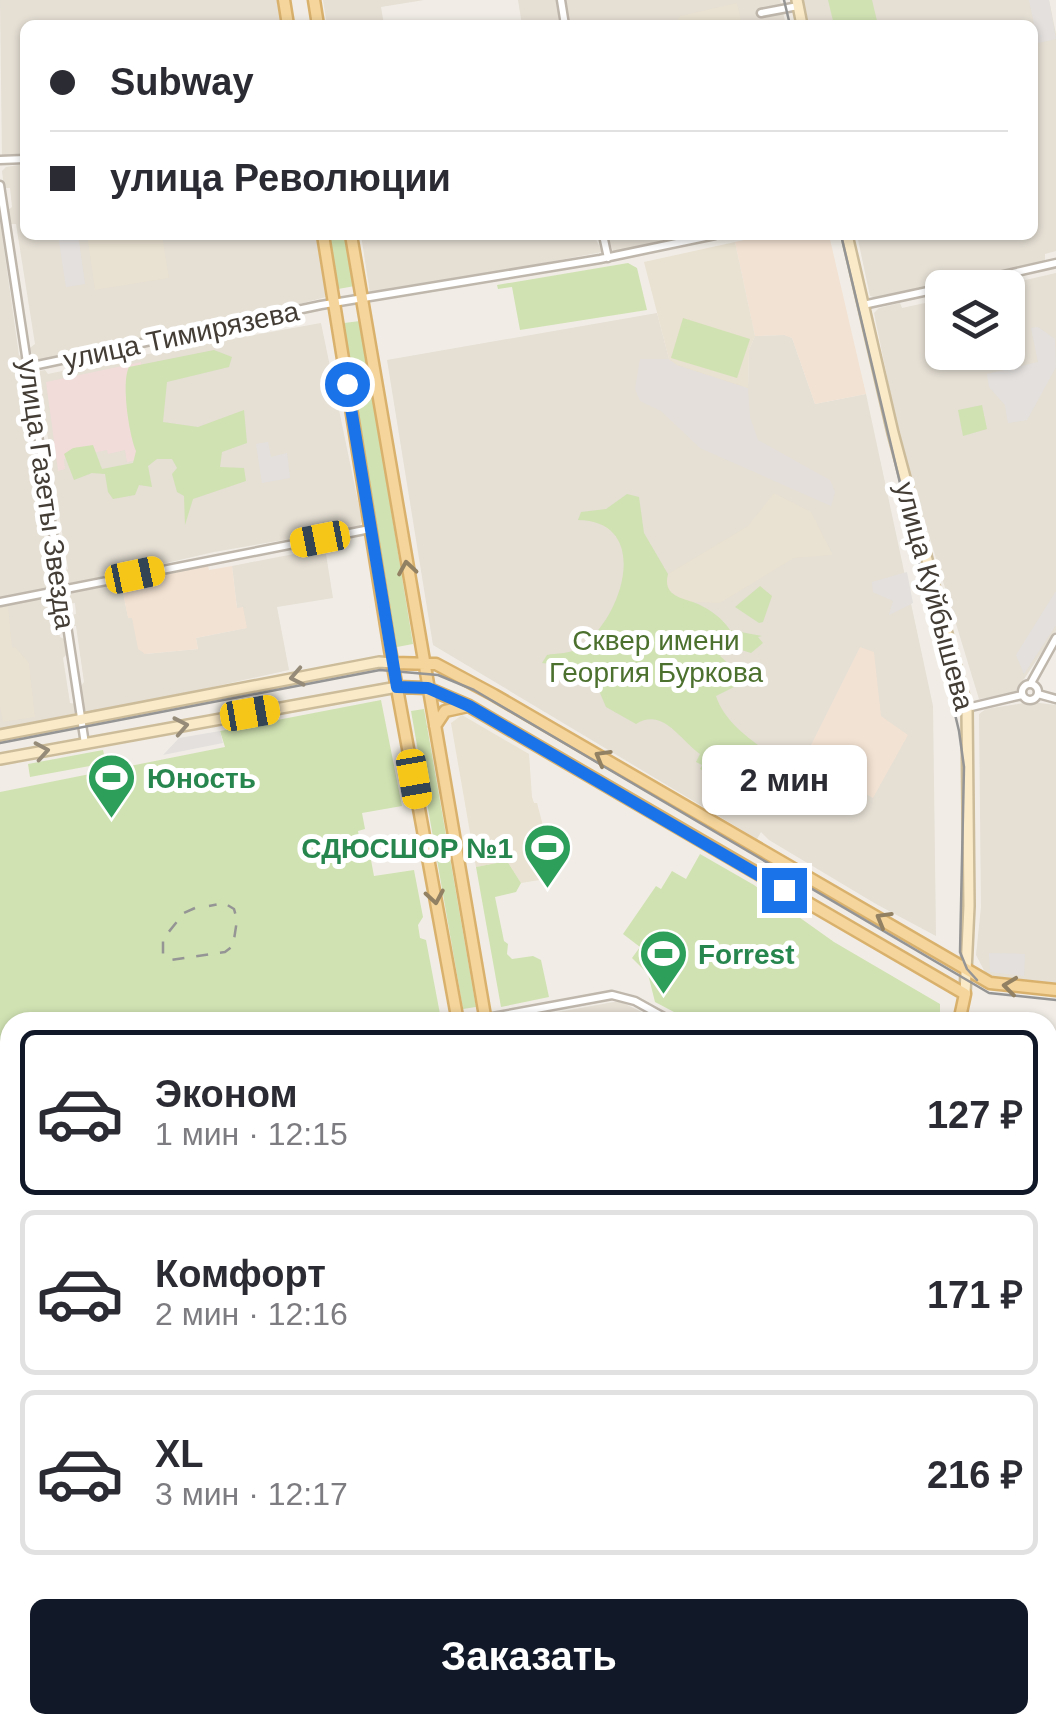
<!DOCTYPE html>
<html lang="ru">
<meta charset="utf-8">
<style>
:root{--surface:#fff;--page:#f7f7f7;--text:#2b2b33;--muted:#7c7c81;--line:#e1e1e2;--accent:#111827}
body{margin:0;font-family:Helvetica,sans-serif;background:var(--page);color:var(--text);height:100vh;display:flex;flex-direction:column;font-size:38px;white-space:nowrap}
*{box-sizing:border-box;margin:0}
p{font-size:32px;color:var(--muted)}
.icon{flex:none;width:55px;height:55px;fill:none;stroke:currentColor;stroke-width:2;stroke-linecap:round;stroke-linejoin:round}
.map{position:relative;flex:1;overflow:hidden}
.panel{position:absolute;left:0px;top:1012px;width:1058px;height:722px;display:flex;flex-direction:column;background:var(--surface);border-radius:30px 30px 0 0;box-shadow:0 2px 8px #0004}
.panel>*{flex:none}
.hud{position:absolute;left:20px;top:20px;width:1018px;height:220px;border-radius:15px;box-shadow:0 2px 8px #0004;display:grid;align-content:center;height:220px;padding:0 30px;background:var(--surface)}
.buttons{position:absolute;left:925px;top:270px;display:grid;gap:20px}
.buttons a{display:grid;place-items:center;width:100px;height:100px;border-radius:15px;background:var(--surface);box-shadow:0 2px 8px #0004;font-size:50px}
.end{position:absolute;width:45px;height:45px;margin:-22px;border:12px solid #1a73e8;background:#fff;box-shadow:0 0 0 5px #fff}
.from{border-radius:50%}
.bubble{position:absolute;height:70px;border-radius:15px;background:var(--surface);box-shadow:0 2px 8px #0004;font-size:32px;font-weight:600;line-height:70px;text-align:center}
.car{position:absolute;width:30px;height:60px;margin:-30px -15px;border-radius:12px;box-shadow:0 0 8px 2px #0007;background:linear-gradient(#f5c518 24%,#345 0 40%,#f5c518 0 76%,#345 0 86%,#f5c518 0)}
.hud b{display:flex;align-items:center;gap:35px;height:95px;font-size:38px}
.hud b+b{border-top:2px solid var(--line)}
.hud i{width:25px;height:25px;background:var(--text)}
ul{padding:18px 0 0;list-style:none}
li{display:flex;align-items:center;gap:30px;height:165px;margin:0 20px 15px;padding:0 10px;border:5px solid var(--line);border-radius:15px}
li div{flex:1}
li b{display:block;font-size:38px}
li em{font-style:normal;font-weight:600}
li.active{border-color:var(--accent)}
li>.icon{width:90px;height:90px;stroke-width:1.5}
.cta{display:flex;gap:20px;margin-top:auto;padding:20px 30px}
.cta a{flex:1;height:115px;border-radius:15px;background:var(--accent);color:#fff;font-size:40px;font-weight:600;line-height:115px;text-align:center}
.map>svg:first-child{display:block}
.residential{fill:#e5dfd4}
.commercial{fill:#f2e2d3}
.industrial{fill:#e4dfdb}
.education{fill:#e9e1d1}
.medical{fill:#f1dcda}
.green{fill:#d0e2b2}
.parking{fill:#e3e0de}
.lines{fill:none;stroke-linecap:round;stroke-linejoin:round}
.minor-casing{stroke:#bfb7ac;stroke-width:11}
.secondary-casing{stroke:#cdbc99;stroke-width:14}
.primary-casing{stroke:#d9b16d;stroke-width:15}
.minor{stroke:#fff;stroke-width:6}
.secondary{stroke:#faeac8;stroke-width:9}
.primary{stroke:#f5d59b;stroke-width:10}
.tram{stroke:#959595;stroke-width:2.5}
.rail{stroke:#959595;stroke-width:2.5;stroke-dasharray:12 12;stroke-linecap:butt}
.oneway{stroke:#938163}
.oneway2{stroke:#958b78}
.route{stroke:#1a73e8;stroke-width:12}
.labels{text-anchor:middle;stroke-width:10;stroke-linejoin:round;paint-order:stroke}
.street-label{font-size:28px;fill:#433d36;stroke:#fff}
.park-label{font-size:28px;fill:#4c702e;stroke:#fff}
.leisure-label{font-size:28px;font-weight:bold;fill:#27864d;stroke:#fff;text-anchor:start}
</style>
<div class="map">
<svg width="1056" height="1734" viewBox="0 0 1056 1734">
<rect width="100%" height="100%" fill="#f1ede6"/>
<!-- residential -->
<path class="residential" d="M0,0H277L281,25H25V155L2,158Z
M323,0H424L381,7L384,25H327Z
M518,0H557L559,25H522Z
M565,0H780L786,25H569Z
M803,0H1049L1056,34V251L1045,254V261L877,298L870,296L857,235H1032V25H809Z
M25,164V235H316L326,297L226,323L35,364L30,348L35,344L16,224H10L8,210L12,207L10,188H4L2,171L6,167Z
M0,221L19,355L23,358L19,365L10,366L11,372L29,375L45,453L50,451L40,388L34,387L35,372L45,370L48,374L109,361L110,356L127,353L132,357L321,323L362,521L359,527L214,552L67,586L63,573L68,569L51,465L47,463L57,516L46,517L42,524L49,570L56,572L57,585L52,589L53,596L60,602L62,612L56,616L60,637L66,640L68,653L63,658L70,703L75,704L76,713L0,730Z
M361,235H594L602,252L373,295L370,293Z
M607,235H672L673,241L613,251Z
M1056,273V631L1014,694L979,699L913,483L907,474L874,313L879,308L900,303L902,308L934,301V295L942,293V352H1008V288L968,287L1013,277L1017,282Z
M657,313L669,359L748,387L749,350L755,336L785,335L792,338L815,404L866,394L933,706L936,936L876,904L769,840L761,832L757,839L433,645L387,360Z
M325,548L333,598L277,607L289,670L91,714L84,710L81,686L84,682L76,626H71L69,616L76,614L75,603L67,604L68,593L121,583L128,617H132L145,654L198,649L196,638L246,628L237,608L232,566Z
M1031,702L1056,705V984L995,979L986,974L976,955L981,907L979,714L986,709Z
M619,1001L654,1018L653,1022H504Z
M10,1319V1513L0,1514V1321Z
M1048,1566H1056V1696H1048Z"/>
<!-- commercial -->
<path class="commercial" d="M768,235H829L866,394L815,404L792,338L784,335L755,336L735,242Z
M208,566L209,570L232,566L237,608L243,607L247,628L196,638L198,649L145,654L138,649L132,618H128L121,583Z
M860,647L874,652L881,716L908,735L873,798L860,791L863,785L807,753Z
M1056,1720V1734H971V1725H1048V1721Z
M55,1725H250L251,1734H16Z
M265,1725H536L538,1734H267Z
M659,1725H870V1734H661Z"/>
<!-- industrial -->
<path class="industrial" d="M640,359H669L677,365L748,388L750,417L758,440L830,480L835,492L831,506L700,448L661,411L640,401L635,389Z"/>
<!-- education -->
<path class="education" d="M737,3L742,25H674L680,16Z
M87,235H162L169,278L95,290Z
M735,242L755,336L749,350L748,388L677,365L669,359L644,262Z
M774,493L811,512L833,555L794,558L720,603L686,602L669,591L666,581L668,574L748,526Z
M8,606L12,647L16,648L29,663L35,717L3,722L0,707V608Z
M462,715L529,754L532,797L534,803H537L555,871L545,873L546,879L521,883L507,861L476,867L451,723Z"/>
<!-- medical -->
<path class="medical" d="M141,362L158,456L127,462L125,450L108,454L107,450L64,459L65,469L58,471L46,382Z
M1048,1164H1056V1338H1048Z"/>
<!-- green -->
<path class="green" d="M828,0H872L878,25H834Z
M329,235H346L355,286L338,289Z
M628,263L637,268L647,310L520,330L512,287L498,289L497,285Z
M683,318L750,339L737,378L671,358Z
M360,321L413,644L397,647L344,323Z
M214,350L232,357L229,367L167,382L163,422L198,427L244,410L247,443L222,452L220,467L244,468L246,481L193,499L185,525L184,496L177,492L172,474L177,468L172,459H157L148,466L152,487L139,485L135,495L113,499L108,492L105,474L92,473L74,480L64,454L73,448L93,445L102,469L133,463L136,451C129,435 121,382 129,367Z
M982,405L987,429L963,436L958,410Z
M627,494L639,497L644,533L668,574C662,597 683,598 698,604C711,610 723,619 730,630L762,636L758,637L763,643L751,653L729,646L720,656L732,667L727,676L734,687L716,696C727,730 765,747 792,771L774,796L733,775L727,785L700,769L702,765L696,762L700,754C680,740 663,707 636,724L606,707L600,693L581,674L562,665L542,663L547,655C557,653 568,654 577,649C622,623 654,521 578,520L581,512L606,509Z
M760,586L772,596L763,622L759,623L735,607Z
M381,700L402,806L362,813L365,829L358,831L363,860H371L374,876L414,870L423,917L418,925L420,938L426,940L440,1014L394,1022H10V1096L0,1098V792L225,747L220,731Z
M424,709L476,1007L463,1009L411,711Z
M103,750L106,763L30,777L28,764Z
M700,854L754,885L834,942L940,1004V1022H693L655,1002L648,974L632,958L640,947L623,934L656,886L661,889L672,871L686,879Z
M507,861L521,883L516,892L495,897L504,941L508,944L507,954L512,959L533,956L541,960L549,997L501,1007L476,867Z"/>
<!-- parking -->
<path class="parking" d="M1029,0H1049L1056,39L1038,43Z
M58,235H78L85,284L66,287Z
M1038,327L1055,339L1056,367L1027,420L1008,423L1005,405L989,387L987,374L1038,362L1031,328Z
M268,442L271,457L287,453L290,478L262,483L256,444Z
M907,572L913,603L889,615L893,601L873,592L872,582Z
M1056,591V625L1024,674L1016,655Z
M220,731L223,743L163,755L179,738Z
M989,953L1025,954L1024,976L990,972Z
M10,1140V1208L0,1210V1142Z"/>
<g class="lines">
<defs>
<path id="minor" d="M561,0L565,25
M761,13L798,6
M0,160L25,159
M0,185L85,744
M603,235L608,258
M947,288L1056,263
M863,305L942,288
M28,367L321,305L600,259L715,235
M0,602L370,529
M1031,683L1056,638
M1022 692a8 8 0 1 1 16 0a8 8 0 1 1-16 0Z
M1038,694L1056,699
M967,708L1022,695
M465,1022L612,995L635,1001L673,1022
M0,1111L10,1109
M1048,1707H1056
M258,1725L259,1734"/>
<path id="secondary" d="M797,0L802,25
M847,235L893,433L967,708L969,906L965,994
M0,735L379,662L393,663
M0,759L397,687
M0,1313L10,1311
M0,1700L6,1734
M960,1725V1734"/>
<path id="primary" d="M284,0L288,25
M314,0L318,25
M323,235L390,650L458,1022
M351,235L486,1022
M393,663L436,664L494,695L990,983L1056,990
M397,687L427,688L469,706L965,994L959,1022
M435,726L445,711L468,706
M1048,1148H1056
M1048,1352H1056
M0,1517L10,1516
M1048,1552H1056
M584,1725L585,1734
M611,1725L613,1734
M0,1728L16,1725"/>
</defs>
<!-- minor casing -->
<use href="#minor" class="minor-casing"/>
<!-- secondary casing -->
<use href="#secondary" class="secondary-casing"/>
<!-- primary casing -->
<use href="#primary" class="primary-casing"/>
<!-- minor -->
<use href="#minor" class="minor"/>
<!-- secondary -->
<use href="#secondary" class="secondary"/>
<!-- primary -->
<use href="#primary" class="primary"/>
<!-- tram -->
<path class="tram" d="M784,0L790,25
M841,235L959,731L964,767L960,952L967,969L977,980
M0,743L380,670L438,675L474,690L989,993L1056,1000"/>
<!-- rail -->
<path class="rail" d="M195,908L184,913L163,939V954L171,960L225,952L233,946L237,920L234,909L224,903L209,906"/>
</g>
<!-- one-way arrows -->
<defs><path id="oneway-chevron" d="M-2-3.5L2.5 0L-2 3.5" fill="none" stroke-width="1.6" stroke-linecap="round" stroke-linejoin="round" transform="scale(2.5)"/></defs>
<g class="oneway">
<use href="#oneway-chevron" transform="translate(407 568) rotate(-99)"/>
<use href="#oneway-chevron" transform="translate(602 757) rotate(-150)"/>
<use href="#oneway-chevron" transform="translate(435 897) rotate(80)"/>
<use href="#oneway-chevron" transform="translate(883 919) rotate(-150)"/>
<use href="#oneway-chevron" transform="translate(1010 986) rotate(-173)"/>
</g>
<g class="oneway2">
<use href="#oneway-chevron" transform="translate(297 677) rotate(169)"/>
<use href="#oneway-chevron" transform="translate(181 726) rotate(-11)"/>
<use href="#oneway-chevron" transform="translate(42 751) rotate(-10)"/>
</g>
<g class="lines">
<!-- route -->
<path class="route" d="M347,384L397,687L428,688L469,706L784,890"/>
</g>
<!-- icons -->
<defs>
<symbol id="stadium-pin" viewBox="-11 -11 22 30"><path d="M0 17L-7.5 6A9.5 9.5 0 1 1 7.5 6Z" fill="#2e9e5b" stroke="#fff"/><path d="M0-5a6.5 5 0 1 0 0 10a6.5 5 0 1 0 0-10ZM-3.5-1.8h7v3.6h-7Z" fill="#fff"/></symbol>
</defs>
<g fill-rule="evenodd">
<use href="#stadium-pin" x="84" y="750" width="55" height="75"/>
<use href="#stadium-pin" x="520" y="820" width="55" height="75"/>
<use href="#stadium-pin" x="636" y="926" width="55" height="75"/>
</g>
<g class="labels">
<!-- street labels -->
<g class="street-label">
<text transform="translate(181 335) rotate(-12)" y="10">улица Тимирязева</text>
<text transform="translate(47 494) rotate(82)" y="10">улица Газеты Звезда</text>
<text transform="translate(935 596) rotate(75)" y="10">улица Куйбышева</text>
</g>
<!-- park labels -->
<g class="park-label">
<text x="656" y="650">Сквер имени<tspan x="656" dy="32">Георгия Буркова</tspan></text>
</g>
<!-- leisure labels -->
<g class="leisure-label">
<text x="147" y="788">Юность</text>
<text x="513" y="858" text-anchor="end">СДЮСШОР №1</text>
<text x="698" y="964">Forrest</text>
</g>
</g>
</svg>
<div class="buttons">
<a><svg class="icon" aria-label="layers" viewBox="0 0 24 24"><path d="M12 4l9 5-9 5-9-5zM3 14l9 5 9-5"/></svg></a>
</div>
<i class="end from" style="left:347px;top:384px"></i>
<i class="end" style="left:784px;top:890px"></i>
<div class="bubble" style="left:702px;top:745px;width:165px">2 мин</div>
<i class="car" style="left:320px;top:539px;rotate:259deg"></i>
<i class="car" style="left:135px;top:575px;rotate:78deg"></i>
<i class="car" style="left:250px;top:713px;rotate:80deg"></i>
<i class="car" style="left:414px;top:779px;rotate:170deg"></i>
<div class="hud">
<b><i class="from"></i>Subway</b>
<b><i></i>улица Революции</b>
</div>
<section class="panel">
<ul>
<li class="active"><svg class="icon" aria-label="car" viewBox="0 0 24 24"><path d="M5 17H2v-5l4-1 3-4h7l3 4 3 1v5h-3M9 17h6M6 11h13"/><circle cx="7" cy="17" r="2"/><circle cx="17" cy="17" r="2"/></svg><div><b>Эконом</b><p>1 мин · 12:15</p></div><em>127 ₽</em></li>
<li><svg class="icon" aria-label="car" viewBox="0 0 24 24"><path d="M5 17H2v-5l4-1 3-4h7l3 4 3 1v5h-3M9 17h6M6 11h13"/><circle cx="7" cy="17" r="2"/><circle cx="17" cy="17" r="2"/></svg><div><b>Комфорт</b><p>2 мин · 12:16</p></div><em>171 ₽</em></li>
<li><svg class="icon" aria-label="car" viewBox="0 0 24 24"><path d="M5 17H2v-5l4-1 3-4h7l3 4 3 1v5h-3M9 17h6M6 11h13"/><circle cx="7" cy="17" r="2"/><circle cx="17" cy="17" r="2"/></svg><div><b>XL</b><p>3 мин · 12:17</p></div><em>216 ₽</em></li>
</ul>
<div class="cta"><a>Заказать</a></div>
</section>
</div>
